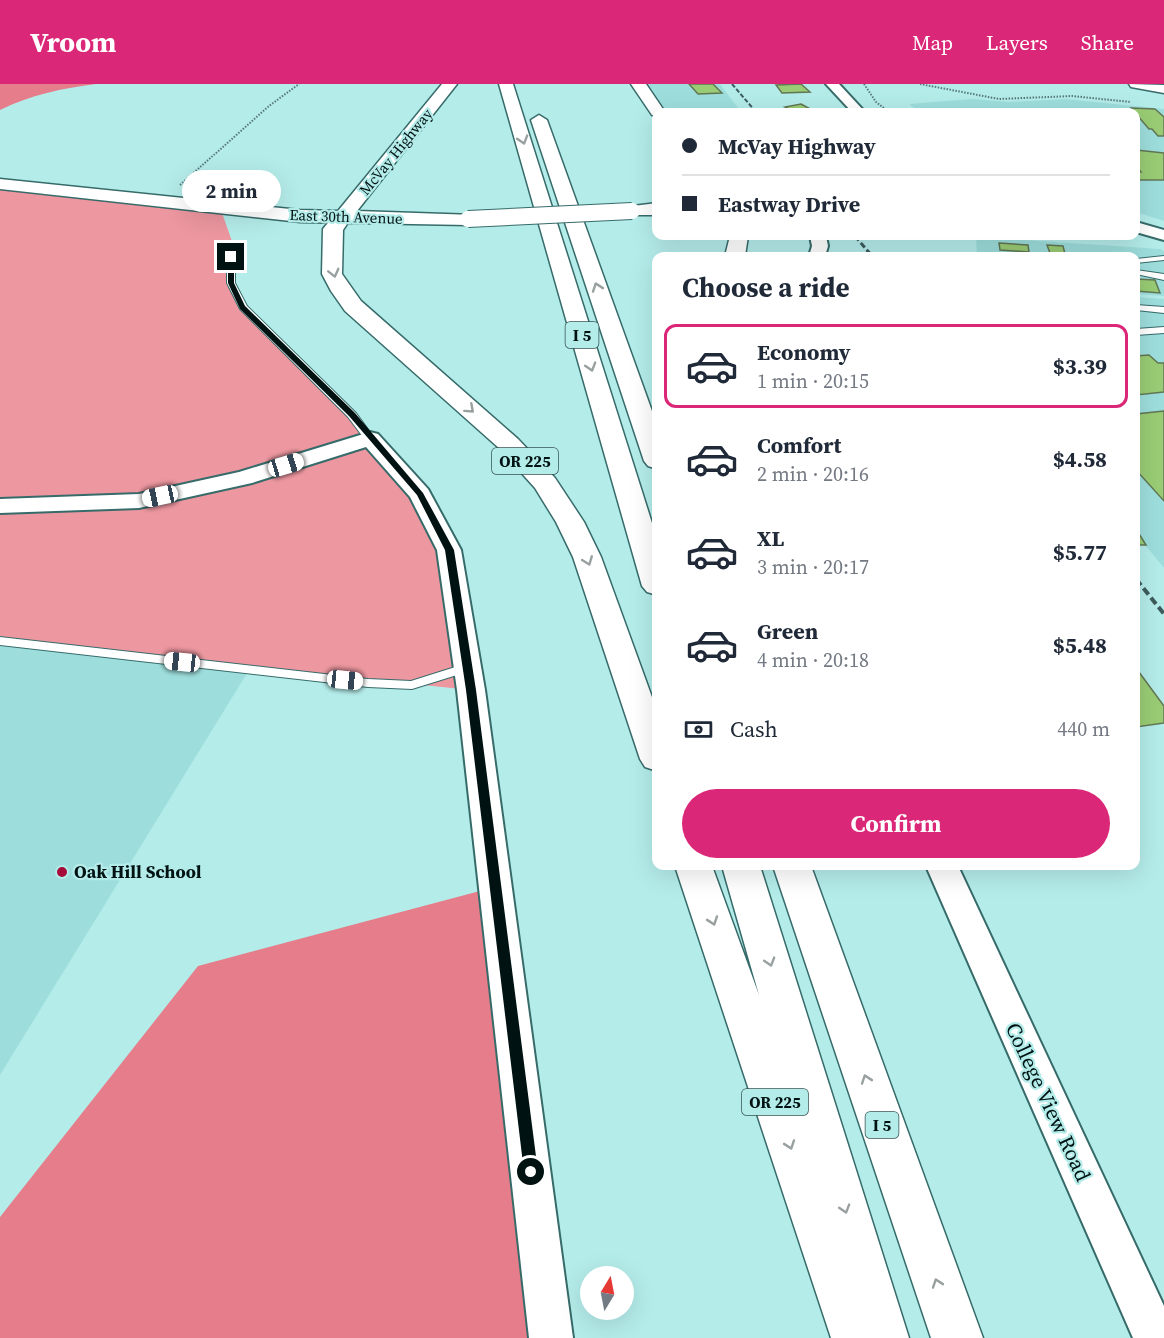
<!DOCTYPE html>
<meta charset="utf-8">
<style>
:root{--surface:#fff;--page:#f6f6f7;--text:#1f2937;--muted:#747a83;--line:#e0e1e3;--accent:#db2777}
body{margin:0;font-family:"Source Serif 4",serif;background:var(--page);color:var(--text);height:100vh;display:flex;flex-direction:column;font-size:22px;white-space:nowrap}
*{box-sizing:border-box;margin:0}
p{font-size:20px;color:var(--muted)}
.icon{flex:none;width:33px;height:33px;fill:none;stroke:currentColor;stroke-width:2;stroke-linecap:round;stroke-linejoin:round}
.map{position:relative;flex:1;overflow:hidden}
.drawer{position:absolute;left:652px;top:168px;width:488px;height:618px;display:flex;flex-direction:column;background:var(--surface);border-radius:12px;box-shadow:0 6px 24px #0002}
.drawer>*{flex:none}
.top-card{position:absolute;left:652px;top:24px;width:488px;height:132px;border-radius:12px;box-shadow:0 6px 24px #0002;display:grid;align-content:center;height:132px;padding:0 30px;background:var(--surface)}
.needle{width:39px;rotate:10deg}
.tools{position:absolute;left:580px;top:1182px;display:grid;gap:12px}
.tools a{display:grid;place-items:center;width:54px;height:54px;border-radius:50%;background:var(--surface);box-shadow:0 6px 24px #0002;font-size:30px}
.end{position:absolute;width:27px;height:27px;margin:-14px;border:8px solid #001212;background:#fff;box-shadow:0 0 0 3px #fff}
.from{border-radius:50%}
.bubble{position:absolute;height:42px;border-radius:21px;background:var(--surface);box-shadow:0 6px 24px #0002;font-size:20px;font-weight:700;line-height:42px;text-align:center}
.car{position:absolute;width:18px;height:36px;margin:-18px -9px;border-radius:8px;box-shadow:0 0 4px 2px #0007;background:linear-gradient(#fff 24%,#345 0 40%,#fff 0 76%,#345 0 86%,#fff 0)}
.top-card b{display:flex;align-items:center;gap:21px;height:57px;font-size:22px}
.top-card b+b{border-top:2px solid var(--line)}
.top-card i{width:15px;height:15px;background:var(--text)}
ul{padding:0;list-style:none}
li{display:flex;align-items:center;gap:18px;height:84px;margin:0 12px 9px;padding:0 18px;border:3px solid transparent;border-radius:12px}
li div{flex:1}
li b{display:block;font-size:22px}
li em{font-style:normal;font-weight:700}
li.active{border-color:var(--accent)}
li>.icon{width:54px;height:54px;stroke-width:1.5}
h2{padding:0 30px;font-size:27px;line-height:72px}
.pay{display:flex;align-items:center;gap:15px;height:66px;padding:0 30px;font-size:22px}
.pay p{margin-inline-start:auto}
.button{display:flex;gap:12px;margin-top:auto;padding:12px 30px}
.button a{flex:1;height:69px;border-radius:36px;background:var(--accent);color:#fff;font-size:24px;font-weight:700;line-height:69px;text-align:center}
header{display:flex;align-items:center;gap:36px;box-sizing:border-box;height:84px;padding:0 30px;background:var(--accent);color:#fff}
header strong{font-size:28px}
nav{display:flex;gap:33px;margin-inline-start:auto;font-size:21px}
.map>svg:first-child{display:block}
.built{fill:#9ddedc}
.green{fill:#ed97a0}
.forest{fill:#e57e8a}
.building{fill:#99cc74;stroke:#627755;stroke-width:1.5}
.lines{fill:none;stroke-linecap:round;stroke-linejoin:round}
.service-casing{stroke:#366b6a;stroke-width:2}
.minor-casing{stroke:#366b6a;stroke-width:4}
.secondary-casing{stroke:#366b6a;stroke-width:3}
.primary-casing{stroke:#366b6a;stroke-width:3}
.motorway-casing{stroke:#366b6a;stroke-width:3}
.path{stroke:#557978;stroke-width:2;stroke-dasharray:1.5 1.5;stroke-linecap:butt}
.service{fill:#fff;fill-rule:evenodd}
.minor{fill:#fff;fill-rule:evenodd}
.secondary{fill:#fff;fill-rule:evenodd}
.primary{fill:#fff;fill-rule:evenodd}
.motorway{fill:#fff;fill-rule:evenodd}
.rail-far2{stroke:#3d5c5c;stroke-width:2;stroke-dasharray:4.5 2;stroke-linecap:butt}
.rail-far1{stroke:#3d5c5c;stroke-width:3;stroke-dasharray:6 3;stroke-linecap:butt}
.rail{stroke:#3d5c5c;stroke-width:4;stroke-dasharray:8 4;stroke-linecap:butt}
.primary-bridge-casing{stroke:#366b6a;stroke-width:18;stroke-linecap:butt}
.primary-bridge{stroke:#fff;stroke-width:16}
.oneway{stroke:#99a0a0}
.route{fill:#001212}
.poi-dot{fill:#a60c3b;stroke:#b4ecea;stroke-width:2}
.labels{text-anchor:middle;stroke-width:4.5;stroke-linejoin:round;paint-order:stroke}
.far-street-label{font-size:15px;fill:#001212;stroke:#b4ecea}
.shield{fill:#b4ecea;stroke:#365353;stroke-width:1.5}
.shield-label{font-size:16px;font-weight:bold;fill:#001212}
.poi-label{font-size:18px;font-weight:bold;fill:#001212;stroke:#b4ecea;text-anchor:start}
.near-street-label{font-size:21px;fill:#001212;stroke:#b4ecea}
</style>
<header>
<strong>Vroom</strong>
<nav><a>Map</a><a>Layers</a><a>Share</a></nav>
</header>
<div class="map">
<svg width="1164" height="1254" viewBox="0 0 1164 1254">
<rect width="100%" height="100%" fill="#b4ecea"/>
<!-- built -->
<path class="built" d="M648,0H720L741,28H667Z
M972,15L1009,18L1065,15L1164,25V137L1136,128V28H920L909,20Z
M976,153L1160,165L1164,167V212L1136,210V172H977Z
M1136,213L1164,215V484L1136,450Z
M0,558L249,586L0,991Z"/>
<!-- green -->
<path class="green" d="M0,100L220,123L235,166L231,199L243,223L352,331L433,434L471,606L0,557Z"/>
<!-- forest -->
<path class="forest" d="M0,0H96C63,4 30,11 0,26Z
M495,803L551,1254H0V1133L198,882Z"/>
<!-- building -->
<path class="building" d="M689,0H713L722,9L698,10Z
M801,0L810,8L782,9L776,1Z
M801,20L812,26L790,28L786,26H791L785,23Z
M1131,24L1155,25L1164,33V52H1158L1152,45H1149Z
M1136,66L1164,69V96H1136V88H1141L1136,81Z
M999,159L1028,161L1029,168L1000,166Z
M1047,161L1063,162L1065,170L1050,169Z
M1136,195L1155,196L1160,209L1136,207Z
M1149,271L1158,279H1164V308L1136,311V272Z
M1164,327V417L1136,386V330Z
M1136,445L1146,461H1136Z
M1136,584L1164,622V639L1136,643Z"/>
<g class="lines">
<defs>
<path id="service" d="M232,164L239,166L235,173V199L247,222L356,329L375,355L374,357H366L348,333L240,225L227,199V173Z
M1164,172V176L1136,179V175Z
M1136,186L1164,190V196L1136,190Z
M1136,221L1164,223V229L1136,226Z
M1164,243V249L1136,251V245Z
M0,553L368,595L411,597L468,579L474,583L473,586L412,605L368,603L0,561Z"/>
<path id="minor" d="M826,0H839L865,28H852Z
M1136,138L1164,146V156L1136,148Z
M810,152H826L828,162L825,172H809L812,162Z
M370,348L378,350L428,405L461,466L485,606L573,1254H529L457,606L437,466L410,413L366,363L252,399L139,424L0,429V415L139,410L239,388Z
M926,782H958L1164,1222V1254H1133Z"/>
<path id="secondary" d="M1129,0L1164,1V9L1131,3Z"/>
<path id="primary" d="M442,0H457L357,127L475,131L477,135L475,139L468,141L300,138L0,105V95L300,126L338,127Z
M631,0H646L665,28H657V32L652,31Z
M657,119V131H625L623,127L625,123Z"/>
<path id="motorway" d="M499,0H513L657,455V511L647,508L642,502Z
M539,31L547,36L657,341V385L648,382L644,377L531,36Z
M342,128L349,130L351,134L343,146L342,190L361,217L518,355L555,394L584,438L601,473L657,627V687L645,683L640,675L573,473L556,438L535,404L500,365L345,227L331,207L322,190L323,145L335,130Z
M730,152H748L745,172H725Z
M675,782H712L759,911L722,782H760L909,1254H831Z
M773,782H811L983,1254H931Z"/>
</defs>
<!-- service casing -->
<use href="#service" class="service-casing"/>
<!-- minor casing -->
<use href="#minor" class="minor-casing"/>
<!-- secondary casing -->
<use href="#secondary" class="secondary-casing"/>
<!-- primary casing -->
<use href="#primary" class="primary-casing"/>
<!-- motorway casing -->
<use href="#motorway" class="motorway-casing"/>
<!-- path -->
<path class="path" d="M864,0L876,18L889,28
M920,0L999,15L1072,12L1131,18
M180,101L269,22L299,0"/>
<!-- service -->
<use href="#service" class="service"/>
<!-- minor -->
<use href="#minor" class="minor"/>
<!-- secondary -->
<use href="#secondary" class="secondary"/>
<!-- primary -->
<use href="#primary" class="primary"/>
<!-- motorway -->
<use href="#motorway" class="motorway"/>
<!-- rail-far2 -->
<path class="rail-far2" d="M732,0L756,28"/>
<!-- rail-far1 -->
<path class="rail-far1" d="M855,152L872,172"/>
<!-- rail -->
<path class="rail" d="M1136,495L1164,530"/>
<defs>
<path id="primary-bridge" d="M468,135L632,127"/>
</defs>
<!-- primary-bridge casing -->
<use href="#primary-bridge" class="primary-bridge-casing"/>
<!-- primary-bridge -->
<use href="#primary-bridge" class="primary-bridge"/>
</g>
<!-- one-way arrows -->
<defs><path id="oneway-chevron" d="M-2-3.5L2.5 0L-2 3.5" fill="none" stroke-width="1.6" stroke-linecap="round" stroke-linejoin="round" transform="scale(1.5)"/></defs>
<g class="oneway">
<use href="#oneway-chevron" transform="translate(523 56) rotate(73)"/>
<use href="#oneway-chevron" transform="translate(334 189) rotate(76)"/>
<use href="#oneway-chevron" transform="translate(597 203) rotate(-109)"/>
<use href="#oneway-chevron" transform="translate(591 283) rotate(73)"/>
<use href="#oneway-chevron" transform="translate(470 325) rotate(42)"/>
<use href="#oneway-chevron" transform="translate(588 477) rotate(69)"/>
<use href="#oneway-chevron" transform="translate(713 837) rotate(71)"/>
<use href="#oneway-chevron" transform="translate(770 878) rotate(73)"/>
<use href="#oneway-chevron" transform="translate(866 995) rotate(-109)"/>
<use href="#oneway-chevron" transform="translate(790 1061) rotate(71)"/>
<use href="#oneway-chevron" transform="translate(845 1125) rotate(73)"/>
<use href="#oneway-chevron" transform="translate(937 1199) rotate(-109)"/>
</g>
<!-- route -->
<path class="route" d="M231,171L234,173V199L245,222L355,329L423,409L454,466L476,606L538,1088L536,1092L531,1094L526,1092L524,1088L466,606L445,466L417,411L349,332L240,225L228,199V173Z"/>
<!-- markers -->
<circle class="poi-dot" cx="62" cy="788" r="6"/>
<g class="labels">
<!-- far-street labels -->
<g class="far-street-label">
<text transform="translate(396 68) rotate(-51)" y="5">McVay Highway</text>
<text transform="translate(346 133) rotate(2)" y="5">East 30th Avenue</text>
</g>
<!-- shield labels -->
<g class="shield">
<rect x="565.5" y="238" width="33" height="26" rx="4.5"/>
<rect x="492" y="364" width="66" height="26" rx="4.5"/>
<rect x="742" y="1005" width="66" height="26" rx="4.5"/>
<rect x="865.5" y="1028" width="33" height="26" rx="4.5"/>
</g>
<g class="shield-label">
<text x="582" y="257">I 5</text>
<text x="525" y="383">OR 225</text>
<text x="775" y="1024">OR 225</text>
<text x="882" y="1047">I 5</text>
</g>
<!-- poi labels -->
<g class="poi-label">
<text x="74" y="794">Oak Hill School</text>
</g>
<!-- near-street labels -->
<g class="near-street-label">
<text transform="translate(1048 1018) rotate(65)" y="7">College View Road</text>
</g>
</g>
</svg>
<div class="tools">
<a><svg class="needle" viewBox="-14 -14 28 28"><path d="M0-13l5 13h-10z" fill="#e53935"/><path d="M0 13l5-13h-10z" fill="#747a83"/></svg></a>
</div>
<i class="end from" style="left:531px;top:1088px"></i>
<i class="end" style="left:231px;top:173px"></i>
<div class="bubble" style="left:182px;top:86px;width:99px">2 min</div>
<i class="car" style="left:286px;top:381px;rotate:73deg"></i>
<i class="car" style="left:160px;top:412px;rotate:258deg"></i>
<i class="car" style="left:182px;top:578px;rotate:276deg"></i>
<i class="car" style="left:345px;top:596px;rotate:96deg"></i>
<div class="top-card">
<b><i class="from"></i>McVay Highway</b>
<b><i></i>Eastway Drive</b>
</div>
<section class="drawer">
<h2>Choose a ride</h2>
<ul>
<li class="active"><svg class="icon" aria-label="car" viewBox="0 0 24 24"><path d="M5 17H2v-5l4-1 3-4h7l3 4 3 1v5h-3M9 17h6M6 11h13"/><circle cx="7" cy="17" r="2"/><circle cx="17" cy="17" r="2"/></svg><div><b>Economy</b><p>1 min · 20:15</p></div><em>$3.39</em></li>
<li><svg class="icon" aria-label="car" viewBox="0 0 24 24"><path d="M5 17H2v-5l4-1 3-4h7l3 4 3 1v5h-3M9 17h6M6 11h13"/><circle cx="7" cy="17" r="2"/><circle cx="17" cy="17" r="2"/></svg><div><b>Comfort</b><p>2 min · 20:16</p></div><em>$4.58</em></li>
<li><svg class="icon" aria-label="car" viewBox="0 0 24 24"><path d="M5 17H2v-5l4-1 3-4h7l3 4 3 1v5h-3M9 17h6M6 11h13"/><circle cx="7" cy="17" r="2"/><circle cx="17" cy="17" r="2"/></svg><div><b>XL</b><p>3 min · 20:17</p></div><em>$5.77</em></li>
<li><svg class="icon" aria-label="car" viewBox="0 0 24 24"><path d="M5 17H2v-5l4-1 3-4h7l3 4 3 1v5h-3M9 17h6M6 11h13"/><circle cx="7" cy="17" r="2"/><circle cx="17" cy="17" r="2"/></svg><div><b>Green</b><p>4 min · 20:18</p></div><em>$5.48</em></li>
</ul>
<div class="pay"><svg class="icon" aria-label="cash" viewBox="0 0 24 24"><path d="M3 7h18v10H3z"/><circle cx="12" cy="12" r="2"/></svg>Cash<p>440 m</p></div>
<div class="button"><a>Confirm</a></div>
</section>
</div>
